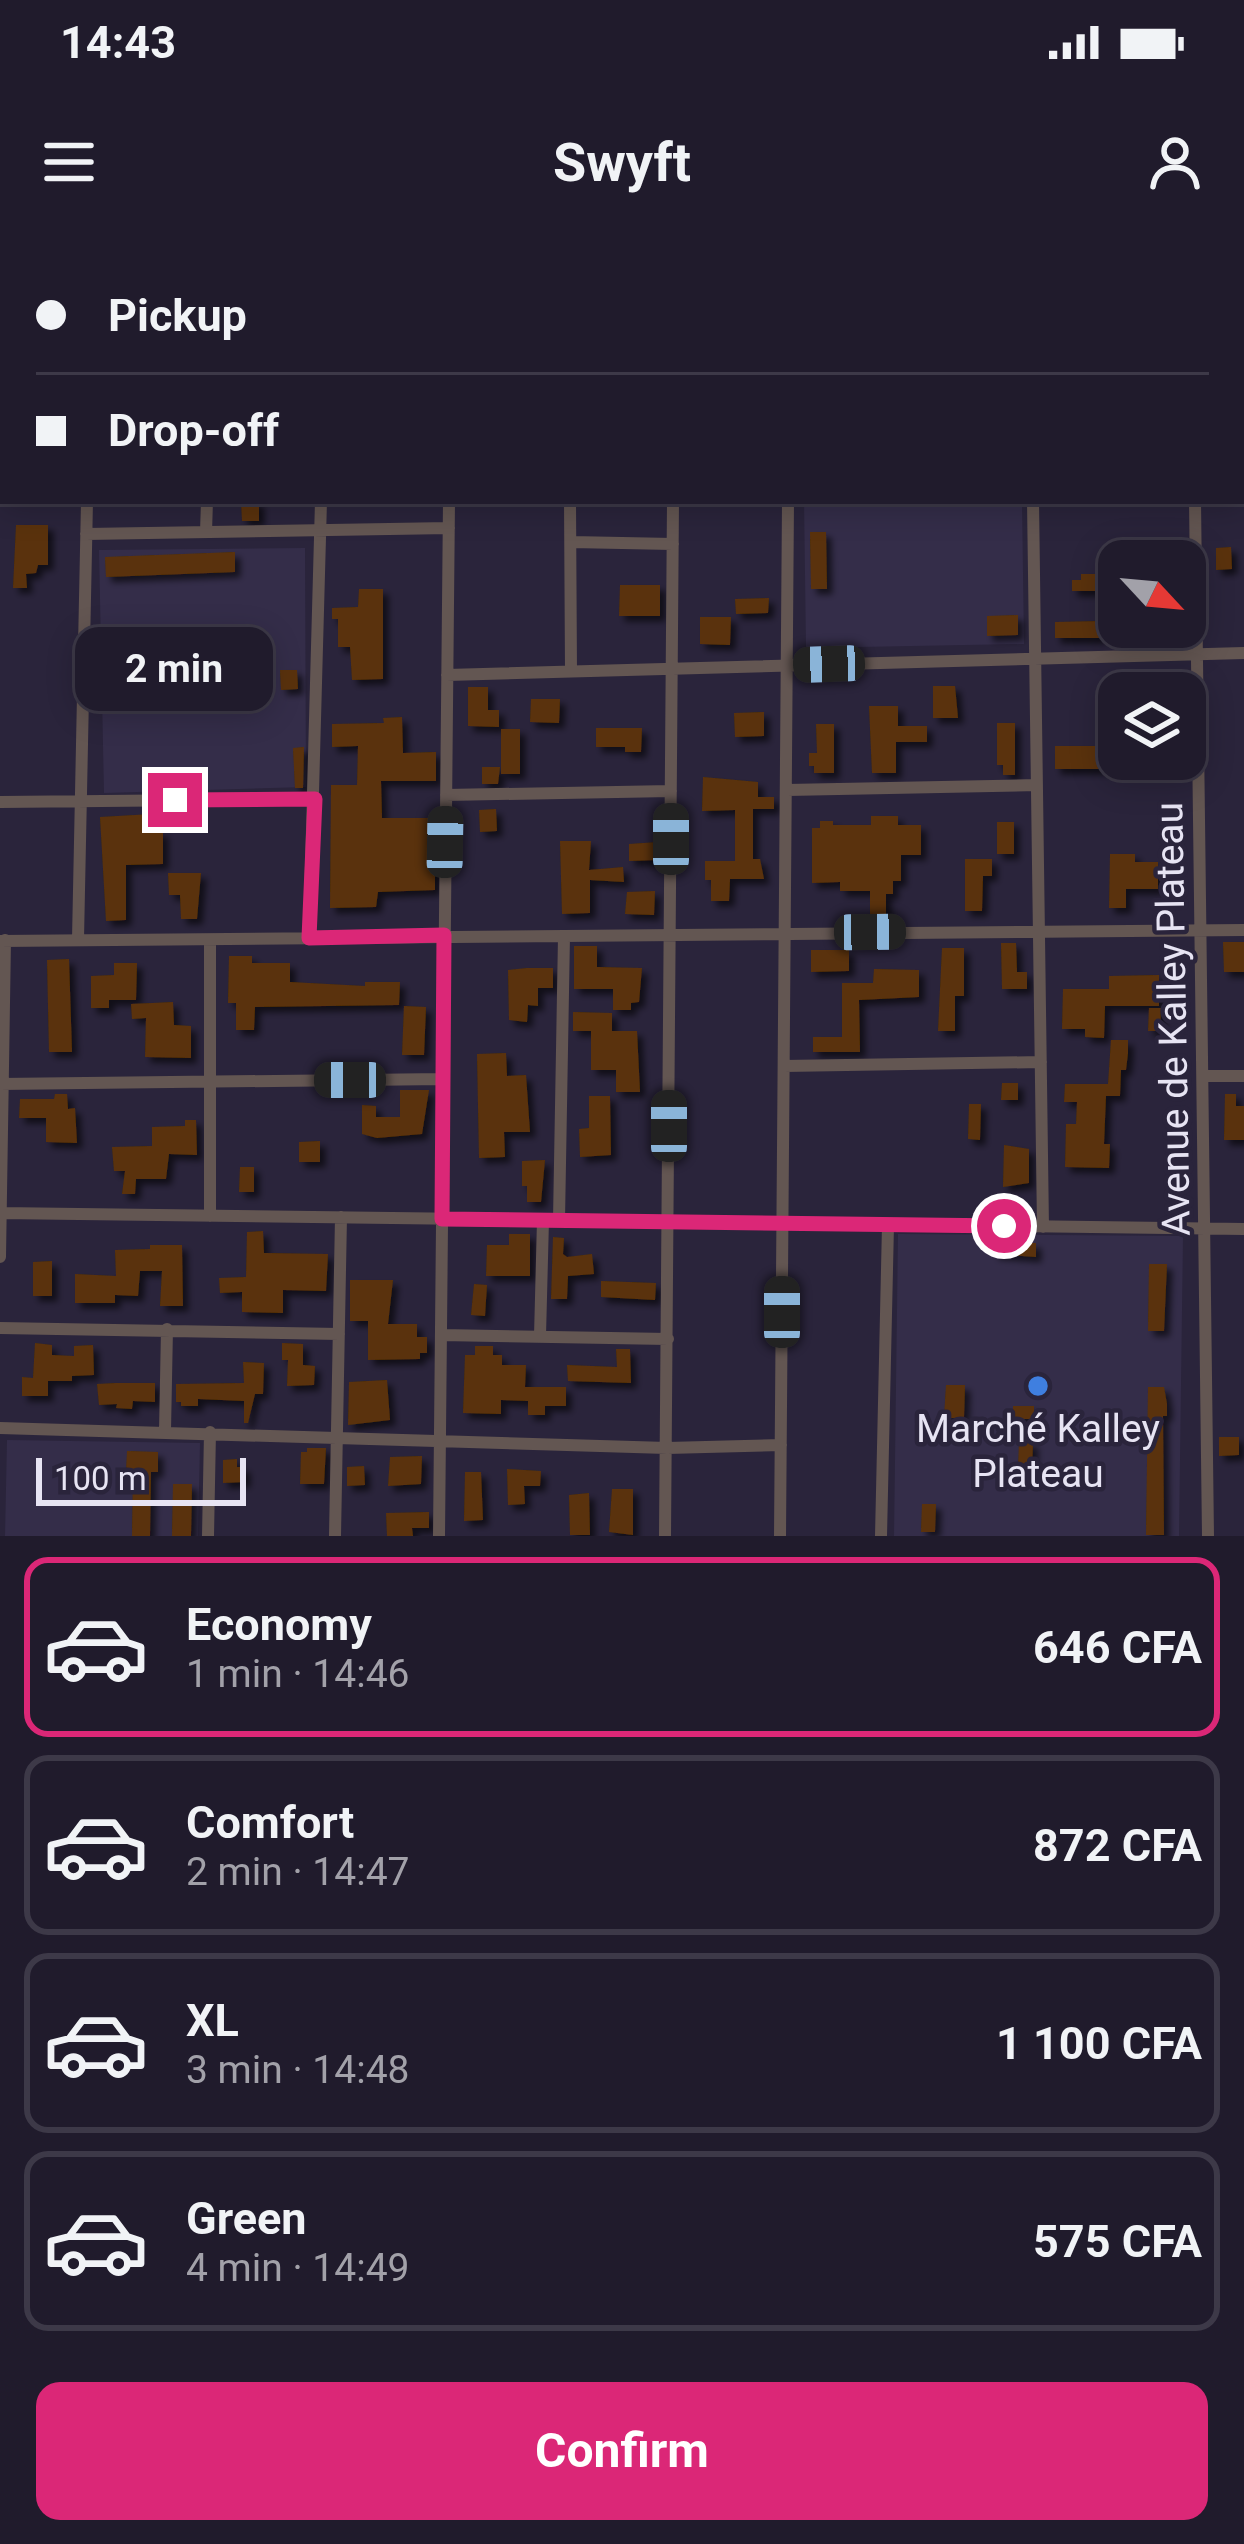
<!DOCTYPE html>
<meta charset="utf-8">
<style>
:root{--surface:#201b2c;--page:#2d2838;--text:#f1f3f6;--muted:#a2a1a9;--line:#3d3948;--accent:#db2777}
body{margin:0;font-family:Roboto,sans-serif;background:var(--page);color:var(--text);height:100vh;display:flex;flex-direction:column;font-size:45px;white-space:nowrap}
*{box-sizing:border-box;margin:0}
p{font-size:39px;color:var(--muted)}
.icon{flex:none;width:66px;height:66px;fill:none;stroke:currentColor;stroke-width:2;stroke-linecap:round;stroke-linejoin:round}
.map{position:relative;height:1296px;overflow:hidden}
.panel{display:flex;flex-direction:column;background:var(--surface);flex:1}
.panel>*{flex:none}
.banner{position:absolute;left:0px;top:0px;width:1245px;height:264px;box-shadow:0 6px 30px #0003,0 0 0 3px var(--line);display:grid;align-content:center;height:264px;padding:0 36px;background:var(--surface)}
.needle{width:78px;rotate:116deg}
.fabs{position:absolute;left:1098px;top:300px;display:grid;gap:24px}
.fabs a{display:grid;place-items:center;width:108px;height:108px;border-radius:24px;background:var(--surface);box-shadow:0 6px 30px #0003,0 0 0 3px var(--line);font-size:60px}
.scale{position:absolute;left:36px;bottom:30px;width:210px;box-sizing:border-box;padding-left:12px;border:6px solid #e7e4f3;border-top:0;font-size:33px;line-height:42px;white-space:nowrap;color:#e7e4f3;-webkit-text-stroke:9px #2a243b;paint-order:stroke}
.end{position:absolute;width:54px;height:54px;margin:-27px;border:15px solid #db2777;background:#fff;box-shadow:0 0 0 6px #fff}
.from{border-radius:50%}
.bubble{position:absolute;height:84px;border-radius:24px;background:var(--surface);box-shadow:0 6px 30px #0003,0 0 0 3px var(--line);font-size:39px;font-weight:700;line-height:84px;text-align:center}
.car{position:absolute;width:36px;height:72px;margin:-36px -18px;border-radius:15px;box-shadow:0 0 9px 3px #0007;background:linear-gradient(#222 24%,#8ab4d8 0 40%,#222 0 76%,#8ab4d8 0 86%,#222 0)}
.banner b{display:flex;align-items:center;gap:42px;height:114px;font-size:45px}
.banner b+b{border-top:3px solid var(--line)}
.banner i{width:30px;height:30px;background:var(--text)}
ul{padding:21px 0 0;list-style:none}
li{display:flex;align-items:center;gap:36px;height:180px;margin:0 24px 18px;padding:0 12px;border:6px solid var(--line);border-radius:24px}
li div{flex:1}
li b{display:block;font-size:45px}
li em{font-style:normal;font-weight:700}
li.active{border-color:var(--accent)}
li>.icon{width:108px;height:108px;stroke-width:1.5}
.button{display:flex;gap:24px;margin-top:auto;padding:24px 36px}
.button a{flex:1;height:138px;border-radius:24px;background:var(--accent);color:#fff;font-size:48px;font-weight:700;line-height:138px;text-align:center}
.status{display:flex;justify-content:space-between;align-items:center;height:84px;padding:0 60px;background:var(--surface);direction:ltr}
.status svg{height:33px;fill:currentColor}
header{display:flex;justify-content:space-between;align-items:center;height:156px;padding:0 36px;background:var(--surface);font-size:54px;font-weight:700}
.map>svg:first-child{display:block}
.built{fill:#342d49}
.building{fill:#5a3208;filter:url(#shadow)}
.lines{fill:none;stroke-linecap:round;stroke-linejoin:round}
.minor{stroke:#635652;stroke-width:12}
.route{stroke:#db2777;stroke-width:15}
.shop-dot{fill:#3f7fe0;stroke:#2a243b;stroke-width:4.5}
.labels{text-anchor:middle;stroke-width:9;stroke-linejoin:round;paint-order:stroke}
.street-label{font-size:39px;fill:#e7e4f3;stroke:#2a243b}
.poi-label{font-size:39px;fill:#e7e4f3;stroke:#2a243b}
</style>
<div class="status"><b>14:43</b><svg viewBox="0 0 49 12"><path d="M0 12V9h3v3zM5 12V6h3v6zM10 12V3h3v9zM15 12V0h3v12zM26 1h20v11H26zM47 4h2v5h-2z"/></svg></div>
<header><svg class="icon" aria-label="menu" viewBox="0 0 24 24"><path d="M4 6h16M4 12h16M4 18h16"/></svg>Swyft<svg class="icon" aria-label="person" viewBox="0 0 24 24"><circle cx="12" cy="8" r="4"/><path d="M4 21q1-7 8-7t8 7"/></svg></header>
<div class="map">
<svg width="1244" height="1296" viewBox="0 0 1244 1296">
<defs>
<filter id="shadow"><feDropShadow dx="5.5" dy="5.5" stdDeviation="3" flood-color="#0009"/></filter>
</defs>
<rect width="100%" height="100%" fill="#2a243b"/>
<!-- built -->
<path class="built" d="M804,261H1022L1024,404L806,408Z
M305,308L306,547L104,553L99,310Z
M898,994L1183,996L1179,1296H894Z
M7,1200L200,1203L198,1296H5Z"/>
<!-- building -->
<path class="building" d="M241,261H259V281H242Z
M16,285H48V325H38L36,333L26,334L27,348H13Z
M810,292H826L827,349H811Z
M1231,307L1232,329L1216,330V308Z
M235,312V332L106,337L105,317Z
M1081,334H1099V351H1072V340H1081Z
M620,345H660V376H619Z
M359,349H383V439L352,440L350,407H338V379H332V368L358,367Z
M769,358L768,373L736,374L735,359Z
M1018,375V395L987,396V376Z
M700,377H731L730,405L700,404Z
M1101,381V398H1055V382Z
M280,430H297L298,449L281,450Z
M933,446H955L958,478H933Z
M468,447H488V470H499V487L468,486Z
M531,459H560L559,483L530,482Z
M869,466H898V486H927V502H896V533H872Z
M764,472V496L735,497L734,473Z
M402,477L403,513L436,512V541H381L382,578H430V590H435V650L378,652L376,667L330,668L331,545H357L358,506L332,507V484L384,483L383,478Z
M997,483H1015V535H1003V525H997Z
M816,484H834V533H814V526H809V513H817Z
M596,488H642L641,512H625V507H596Z
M501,489H520V534H501Z
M1055,506H1105V529H1055Z
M304,507L303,548H295L293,508Z
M482,527H500L498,544H482Z
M703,537L758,542V557H774V569H753V619H760L764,639H730L729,661H711V640H705V621H735V570L702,571Z
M496,569L497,591L480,592L479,570Z
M152,574L153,591H163V624L126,625V680L106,681L100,577Z
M871,576H898V585H921V615H901V641H893V654H886V676H870V651H840V642L812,643V588H820V581H833V585H871Z
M997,582H1014V614H997Z
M560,601H591L589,630L623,627L624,642L590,640V673L562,674Z
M658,602L657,620L629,621V604Z
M1110,614H1135V622H1158V649H1126V668H1109Z
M965,619H992V636H983L982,671H965Z
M168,633H201L197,679H181L180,655H169Z
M655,651L654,675L625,674L627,652Z
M1223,702H1244V732H1224Z
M1001,703H1016L1017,732H1027V749H1002Z
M574,706H597V727L642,728L639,762L631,763V770H613V749H574Z
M942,708H964V756H955V791H938Z
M811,710H849V731L811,732Z
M229,716H252V723H290V742L365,746V742H400L399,765L255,767L254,790H236V763H228Z
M69,719L72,812H49L47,720Z
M114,723H137L136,760H109V768H91V736L114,735Z
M527,728H553V748H538V766L528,765L527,782L509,780L508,730Z
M874,729L919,730V757L859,760L860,812H813V797H842V743H873Z
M1159,735V766H1105L1104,798L1085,797V789H1062L1063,749H1109V736Z
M173,762L174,785L191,786V818L145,817L146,778L132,779L131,764Z
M404,766L426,767L424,815H402Z
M1149,768H1161L1160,791H1148Z
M573,772L612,773V791H637L640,852H616V830H591V791H573Z
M1111,800H1128V813L1126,830H1121L1120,856H1106L1104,904H1110L1109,928L1065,927L1066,884H1076L1077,862H1064L1065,844H1108Z
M506,813L507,836L526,835L530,892H504L505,917L479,918L477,814Z
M1002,843H1018V860H1001Z
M400,850H429L422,894L377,898L362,894V865L376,866V877H400Z
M55,854H67L68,869L75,868L77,903L46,902V878H19L20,859H54Z
M1225,854H1236V866H1244V900H1224Z
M589,856H610L611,915L580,917L579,889L589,888Z
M969,864H981L980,900L968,899Z
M185,880H196L197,915L169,914L166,939H136L135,954H122L125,931H114L112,907L152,906V887L185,886Z
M320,901V922H299V902Z
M1004,905L1029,909V943L1003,947Z
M545,920L541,962H527V946H522V921Z
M240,927H254V952H239Z
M263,991L264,1013L328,1014L326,1051L283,1050V1073L242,1072V1052L220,1053L219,1038L246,1037L247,992Z
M509,994H530V1036H486L487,1005H509Z
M553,997L564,998L563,1014L567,1017L592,1014L594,1034L568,1036L567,1059H551Z
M993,1002L1036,1003V1017L993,1014Z
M150,1005H182L183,1066H160L162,1031H140L138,1056L115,1055V1063H75V1034L116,1036L115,1010L150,1009Z
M52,1021V1056H33V1022Z
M1149,1024H1167L1164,1091H1148Z
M350,1040H393L388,1084H417V1097H427V1113H420V1119L368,1120V1081H350Z
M601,1041L656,1043L655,1060L601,1057Z
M474,1044L487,1045L485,1076L471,1075Z
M35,1103L52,1105V1115L74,1116V1106L93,1105L94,1135L72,1136V1141H48V1156H22V1137L33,1138Z
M282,1103L303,1104V1125L315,1126L314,1145L287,1146L288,1120H282Z
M475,1106H493V1115H502V1125H526L525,1147H566V1166H545V1175H528V1161L501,1160V1174L463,1173L465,1115H475Z
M616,1109H630L631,1143L568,1141L567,1125L617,1127Z
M243,1122L264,1123L263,1154H255L248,1183H244V1161L198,1159V1166H181V1162H176V1144L244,1143Z
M387,1140L390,1180L348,1185L349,1142Z
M116,1143H155V1162L133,1161L132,1169L116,1168L117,1164L99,1165L97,1144Z
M946,1145H965L964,1178H944Z
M1148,1147H1164L1167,1164V1176H1163L1164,1295H1146Z
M1013,1166H1034V1179H1013Z
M1219,1197H1239V1215L1219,1216Z
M1019,1202H1033L1032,1230H1018Z
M307,1208H326L324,1244H300L301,1212H307Z
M127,1211L158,1212V1232H151L150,1296H132L133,1232H126Z
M422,1216L421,1244L388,1246L390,1217Z
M237,1219V1227H245V1242L223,1243V1220Z
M364,1226L365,1245L347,1246V1227Z
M507,1229L541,1231L540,1246H524L525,1264L508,1265Z
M465,1232H481L483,1280L464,1281Z
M173,1244H192L191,1296H172Z
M612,1249H633V1295L609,1292Z
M589,1253L590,1295H570L569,1255Z
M922,1264H936L935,1292H921Z
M429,1272V1288H412L413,1296H387L386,1273Z"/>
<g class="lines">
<!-- minor -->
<path class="minor" d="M156,0V3
M1029,0V3
M1190,0V3
M286,3L307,0
M329,3V0
M598,3L615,0
M674,3V0
M789,3V0
M0,92L3,91
M0,108L3,107
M1242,149H1244
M570,261L571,431
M1033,261L1043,987
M1195,261L1208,1296
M206,292L207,261
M86,294L449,288
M571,302L673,304
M447,435L1244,413
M787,550L1037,545
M446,555L671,551
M0,562L315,559
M564,696L1244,690
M309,698L321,261
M78,699L87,261
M0,701L564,696L559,980
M784,826L1041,822
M1203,836H1244
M0,844L443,839
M0,973L1244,989
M210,976V700
M0,1017L5,700
M0,1088L339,1094
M441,1095L668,1099
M540,1096L543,980
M0,1188L667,1208L781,1205
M165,1191L167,1089
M208,1296L210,1192
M335,1296L341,977
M439,1296L449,261
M665,1296L673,261
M780,1296L788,261
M881,1296L888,985"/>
</g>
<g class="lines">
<!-- route -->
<path class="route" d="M175,560L315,559L309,698L444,695L442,979L1004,986"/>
</g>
<!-- markers -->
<circle class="shop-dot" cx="1038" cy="1146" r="12"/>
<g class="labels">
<!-- street labels -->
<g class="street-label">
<text transform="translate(1172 779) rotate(-91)" y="14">Avenue de Kalley Plateau</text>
</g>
<!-- poi labels -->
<g class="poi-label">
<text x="1038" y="1202">Marché Kalley<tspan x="1038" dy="45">Plateau</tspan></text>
</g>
</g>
</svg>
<div class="fabs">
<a><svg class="needle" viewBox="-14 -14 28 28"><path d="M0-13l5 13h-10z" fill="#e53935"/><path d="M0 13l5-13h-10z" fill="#a2a1a9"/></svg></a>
<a><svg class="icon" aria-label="layers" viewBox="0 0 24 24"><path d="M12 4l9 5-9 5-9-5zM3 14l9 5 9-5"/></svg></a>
</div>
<div class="scale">100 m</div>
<i class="end from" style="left:1004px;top:986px"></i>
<i class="end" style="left:175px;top:560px"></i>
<div class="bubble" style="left:75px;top:387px;width:198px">2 min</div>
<i class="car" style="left:829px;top:424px;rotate:268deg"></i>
<i class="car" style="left:671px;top:599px;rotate:0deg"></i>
<i class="car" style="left:445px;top:602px;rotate:1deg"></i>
<i class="car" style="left:870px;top:692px;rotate:89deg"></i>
<i class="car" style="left:350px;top:840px;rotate:270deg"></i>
<i class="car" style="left:669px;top:886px;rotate:0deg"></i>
<i class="car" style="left:782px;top:1072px;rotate:0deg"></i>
<div class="banner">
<b><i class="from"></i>Pickup</b>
<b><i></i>Drop-off</b>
</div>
</div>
<section class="panel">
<ul>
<li class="active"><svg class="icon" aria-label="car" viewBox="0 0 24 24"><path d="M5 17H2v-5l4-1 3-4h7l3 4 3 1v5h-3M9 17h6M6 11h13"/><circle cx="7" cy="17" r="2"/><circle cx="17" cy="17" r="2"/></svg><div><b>Economy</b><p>1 min · 14:46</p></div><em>646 CFA</em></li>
<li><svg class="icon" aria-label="car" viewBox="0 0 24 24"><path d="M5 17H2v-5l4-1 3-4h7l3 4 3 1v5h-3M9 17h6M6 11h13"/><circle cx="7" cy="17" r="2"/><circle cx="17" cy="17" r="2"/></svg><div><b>Comfort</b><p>2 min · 14:47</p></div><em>872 CFA</em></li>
<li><svg class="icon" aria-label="car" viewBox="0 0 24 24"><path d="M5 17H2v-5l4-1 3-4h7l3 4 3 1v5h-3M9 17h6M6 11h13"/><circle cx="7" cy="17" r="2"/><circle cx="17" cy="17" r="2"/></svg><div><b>XL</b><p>3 min · 14:48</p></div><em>1 100 CFA</em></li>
<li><svg class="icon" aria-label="car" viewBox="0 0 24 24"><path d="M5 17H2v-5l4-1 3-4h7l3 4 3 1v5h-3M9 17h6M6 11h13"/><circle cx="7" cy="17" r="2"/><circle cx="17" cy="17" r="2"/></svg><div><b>Green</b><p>4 min · 14:49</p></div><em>575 CFA</em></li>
</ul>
<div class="button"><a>Confirm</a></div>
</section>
